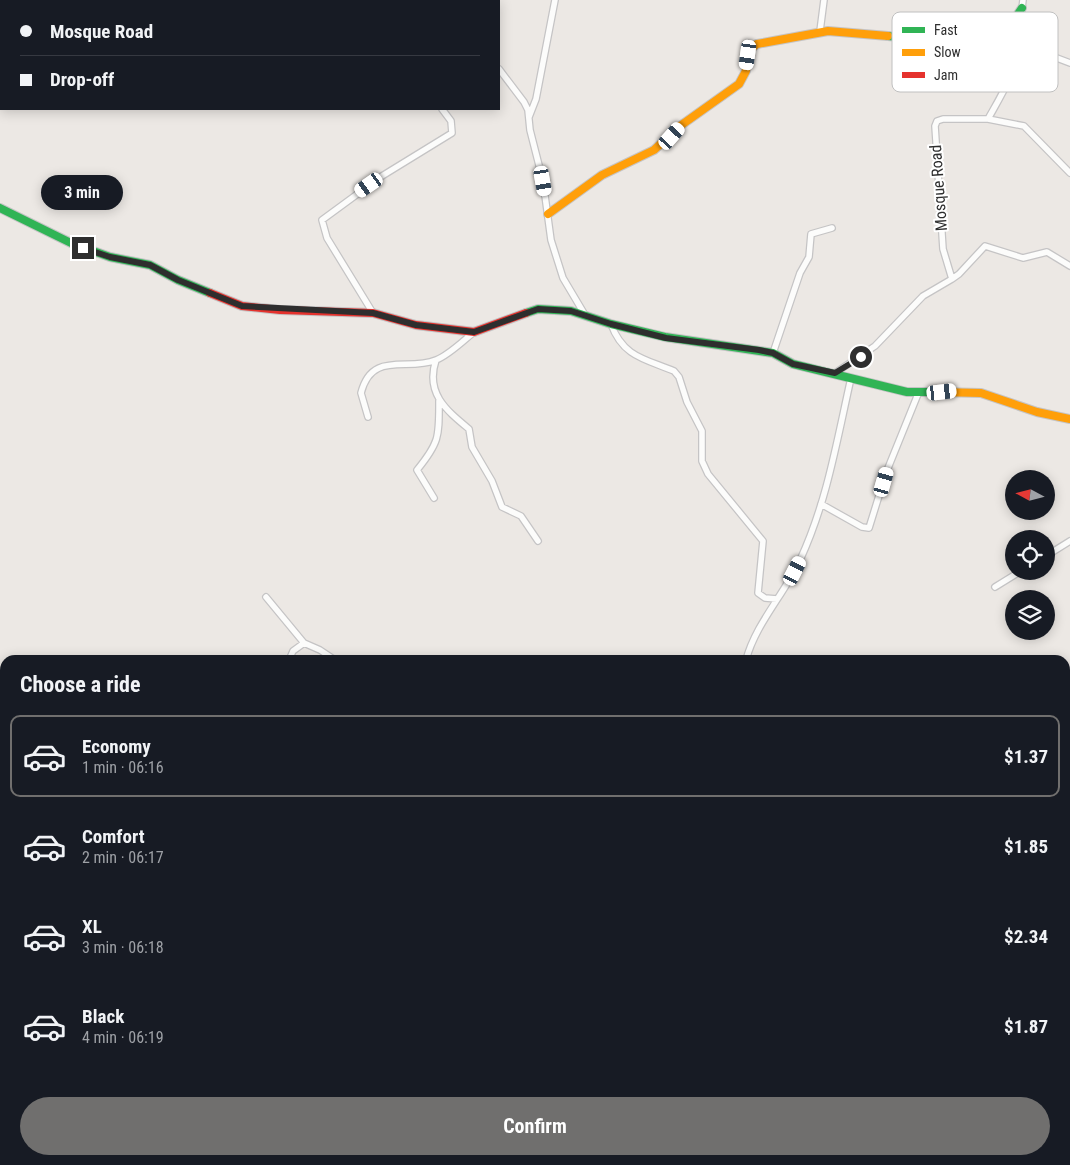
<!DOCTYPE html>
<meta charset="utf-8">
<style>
:root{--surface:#171b24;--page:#242831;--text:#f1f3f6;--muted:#9ea1a6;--line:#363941;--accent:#706f6e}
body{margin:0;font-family:"Roboto Condensed",sans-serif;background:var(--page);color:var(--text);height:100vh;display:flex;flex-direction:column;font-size:19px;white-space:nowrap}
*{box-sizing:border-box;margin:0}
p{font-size:16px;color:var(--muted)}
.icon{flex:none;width:28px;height:28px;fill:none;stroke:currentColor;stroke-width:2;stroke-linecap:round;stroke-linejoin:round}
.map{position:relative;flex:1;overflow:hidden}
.panel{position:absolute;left:0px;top:655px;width:1070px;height:510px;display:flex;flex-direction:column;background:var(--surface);border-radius:15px 15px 0 0;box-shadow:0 2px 12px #0003}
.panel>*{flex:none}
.banner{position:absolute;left:0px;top:0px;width:500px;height:110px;box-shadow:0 2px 12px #0003;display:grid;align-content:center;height:110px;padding:0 20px;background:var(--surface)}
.needle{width:32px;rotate:277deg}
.controls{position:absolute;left:1005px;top:470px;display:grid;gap:10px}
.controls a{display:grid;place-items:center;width:50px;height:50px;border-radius:50%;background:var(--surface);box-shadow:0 2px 12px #0003;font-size:25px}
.end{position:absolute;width:22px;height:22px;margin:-11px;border:6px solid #2e2e2e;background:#fff;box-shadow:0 0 0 2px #fff}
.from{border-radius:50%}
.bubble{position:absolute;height:35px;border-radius:18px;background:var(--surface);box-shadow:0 2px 12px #0003;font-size:16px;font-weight:700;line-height:35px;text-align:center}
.car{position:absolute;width:15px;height:30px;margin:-15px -8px;border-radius:6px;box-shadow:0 0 4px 1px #0007;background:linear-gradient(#fff 24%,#345 0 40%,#fff 0 76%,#345 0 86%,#fff 0)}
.banner b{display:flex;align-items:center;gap:18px;height:48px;font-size:19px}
.banner b+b{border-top:1px solid var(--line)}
.banner i{width:12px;height:12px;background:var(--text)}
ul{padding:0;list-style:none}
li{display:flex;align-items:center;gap:15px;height:82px;margin:0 10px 8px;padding:0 10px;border:2px solid transparent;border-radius:10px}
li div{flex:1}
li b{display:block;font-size:19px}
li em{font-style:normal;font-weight:700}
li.active{border-color:var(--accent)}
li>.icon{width:45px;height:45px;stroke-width:1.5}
h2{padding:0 20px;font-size:22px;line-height:60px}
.button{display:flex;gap:10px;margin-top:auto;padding:10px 20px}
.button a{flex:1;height:58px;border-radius:30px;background:var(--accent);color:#fff;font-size:20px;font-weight:700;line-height:58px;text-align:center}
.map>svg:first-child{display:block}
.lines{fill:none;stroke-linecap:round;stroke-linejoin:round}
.street-casing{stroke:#c5c4c5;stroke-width:8}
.fast-casing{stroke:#c5c4c5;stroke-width:10}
.slow-casing{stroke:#c5c4c5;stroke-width:10}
.jam-casing{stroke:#c5c4c5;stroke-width:10}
.street{stroke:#fcfcfb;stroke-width:5.5}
.fast{stroke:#30b455;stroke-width:8}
.slow{stroke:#ff9f0a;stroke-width:8}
.jam{stroke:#e5322d;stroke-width:8}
.route{stroke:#2e2e2e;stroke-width:6}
.labels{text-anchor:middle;stroke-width:4;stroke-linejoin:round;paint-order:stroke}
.street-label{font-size:16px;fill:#2e2e2e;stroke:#fff}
.key{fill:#fff;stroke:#c0c0c0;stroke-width:1}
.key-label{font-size:14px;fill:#2e2e2e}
</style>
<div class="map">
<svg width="1070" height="1165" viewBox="0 0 1070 1165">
<rect width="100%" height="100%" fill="#ece8e4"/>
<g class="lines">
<defs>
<path id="street" d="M460,0V1
M820,31L824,0
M1020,44L1070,63
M499,69L524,102L528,110L530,130L543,181L551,240L563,278L585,315
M529,117L536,99L555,0
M988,119L1024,126L1070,173
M952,279L959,274L985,246L1023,258L1047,252L1070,266
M373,313L327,238L322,220L382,176L452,133L451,121L442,109
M611,324C623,357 645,359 674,371L679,377L687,402L702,431V461L708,474L763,541L758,593L765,598L777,599
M773,353L800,273L809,257L811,234L832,228
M436,360C425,393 446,410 469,429L472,447L492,481L502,507L521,516L538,541
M835,373L875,346L923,296L952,279L943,249L935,126L937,121L943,119H988C1002,94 1016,72 1020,43C1021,29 1021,14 1023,0
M368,417L361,393C372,350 407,372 436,360C449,355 463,341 474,332
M434,498L417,470C440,442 439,436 439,401
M821,504L862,527L869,528L886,473L918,394
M1046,556L1070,541
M995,587L1021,571
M266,597L304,643L320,650L335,660
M289,660L293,651L304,643
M746,660C756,623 784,595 800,560C827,502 837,440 851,378
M1065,682L1070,679
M1065,801L1070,797
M0,922L5,939
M1065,1047L1070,1041
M1065,1083H1070
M0,1088L5,1090
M128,1160L133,1165
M683,1160L690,1165
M984,1160L991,1165
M939,1165L944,1160"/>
<path id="fast" d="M888,36L908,38L924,43L939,55H946L987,46L1014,20L1022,8
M0,208L71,243L110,257L150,265L178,280L210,293
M526,313L538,309L571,311L611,324L665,337L773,353L793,364L907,392H938"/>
<path id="slow" d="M548,214L602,175L654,150L680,126L739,84L746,71L749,50L757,44L828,31L888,36
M938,392L981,393L1037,412L1070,419"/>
<path id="jam" d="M210,293L242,306L280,310L373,313L416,325L474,332L526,313"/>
</defs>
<!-- street casing -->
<use href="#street" class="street-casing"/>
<!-- fast casing -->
<use href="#fast" class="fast-casing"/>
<!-- slow casing -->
<use href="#slow" class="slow-casing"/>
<!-- jam casing -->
<use href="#jam" class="jam-casing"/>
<!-- street -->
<use href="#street" class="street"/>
<!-- fast -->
<use href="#fast" class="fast"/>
<!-- slow -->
<use href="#slow" class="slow"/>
<!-- jam -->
<use href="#jam" class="jam"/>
</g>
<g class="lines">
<!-- route -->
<path class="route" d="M83,248L110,257L150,265L178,280L242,306L373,313L416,325L474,332L538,309L571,311L611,324L666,338L759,350L773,353L793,364L835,373L861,357"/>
</g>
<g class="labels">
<!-- street labels -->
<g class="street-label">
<text transform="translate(938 188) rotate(-94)" y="6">Mosque Road</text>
</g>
</g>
<!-- legend -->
<rect x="892" y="12" width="166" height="80" rx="8" class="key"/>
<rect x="902" y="27" width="23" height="6" fill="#30b455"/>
<rect x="902" y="49" width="23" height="7" fill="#ff9f0a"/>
<rect x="902" y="72" width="23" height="6" fill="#e5322d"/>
<g class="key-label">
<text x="934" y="35">Fast</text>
<text x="934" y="57">Slow</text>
<text x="934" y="80">Jam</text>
</g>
</svg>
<div class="controls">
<a><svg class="needle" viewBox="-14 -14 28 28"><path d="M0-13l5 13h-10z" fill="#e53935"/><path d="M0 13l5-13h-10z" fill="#9ea1a6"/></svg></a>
<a><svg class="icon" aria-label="locate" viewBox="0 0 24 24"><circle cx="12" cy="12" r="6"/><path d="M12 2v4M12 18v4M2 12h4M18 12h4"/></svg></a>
<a><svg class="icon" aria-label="layers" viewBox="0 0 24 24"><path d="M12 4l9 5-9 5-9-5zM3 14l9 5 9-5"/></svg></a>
</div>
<i class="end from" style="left:861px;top:357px"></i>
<i class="end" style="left:83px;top:248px"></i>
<div class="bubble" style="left:41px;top:175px;width:82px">3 min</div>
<i class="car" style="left:748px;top:55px;rotate:188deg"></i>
<i class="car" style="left:672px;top:136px;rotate:42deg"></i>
<i class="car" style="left:543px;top:181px;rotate:170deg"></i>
<i class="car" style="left:369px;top:185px;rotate:235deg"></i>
<i class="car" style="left:942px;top:392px;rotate:84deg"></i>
<i class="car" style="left:884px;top:482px;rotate:16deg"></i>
<i class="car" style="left:795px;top:571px;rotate:27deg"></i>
<div class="banner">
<b><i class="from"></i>Mosque Road</b>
<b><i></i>Drop-off</b>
</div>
<section class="panel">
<h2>Choose a ride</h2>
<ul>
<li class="active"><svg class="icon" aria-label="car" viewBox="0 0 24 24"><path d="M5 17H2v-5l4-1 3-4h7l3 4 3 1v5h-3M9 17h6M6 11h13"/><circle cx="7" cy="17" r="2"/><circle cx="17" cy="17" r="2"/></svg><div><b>Economy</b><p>1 min · 06:16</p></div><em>$1.37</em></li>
<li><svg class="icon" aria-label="car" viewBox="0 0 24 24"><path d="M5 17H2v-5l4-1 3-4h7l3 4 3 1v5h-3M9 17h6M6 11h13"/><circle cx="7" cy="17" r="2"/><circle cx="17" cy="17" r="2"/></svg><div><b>Comfort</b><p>2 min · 06:17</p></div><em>$1.85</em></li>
<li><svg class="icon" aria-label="car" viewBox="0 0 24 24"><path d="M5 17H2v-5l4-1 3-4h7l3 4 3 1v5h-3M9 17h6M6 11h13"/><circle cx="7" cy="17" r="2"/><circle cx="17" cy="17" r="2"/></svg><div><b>XL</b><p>3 min · 06:18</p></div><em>$2.34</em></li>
<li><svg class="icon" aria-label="car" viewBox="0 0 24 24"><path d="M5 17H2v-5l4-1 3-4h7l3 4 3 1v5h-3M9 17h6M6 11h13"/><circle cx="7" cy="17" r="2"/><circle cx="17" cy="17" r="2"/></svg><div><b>Black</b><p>4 min · 06:19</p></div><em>$1.87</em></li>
</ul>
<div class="button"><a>Confirm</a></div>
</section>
</div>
